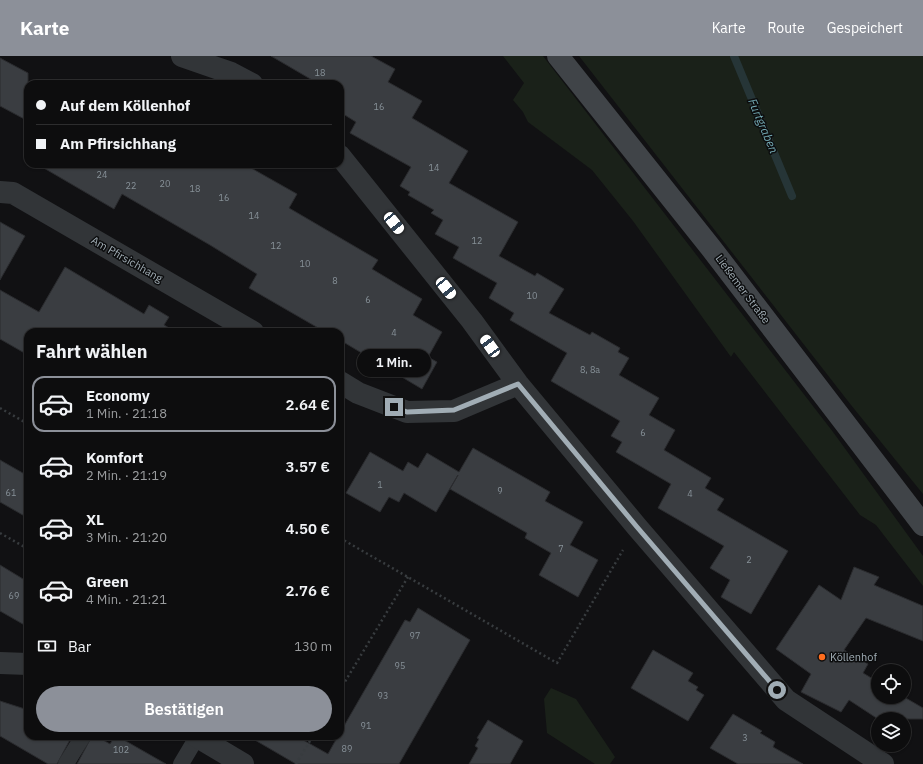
<!DOCTYPE html>
<html lang="de">
<meta charset="utf-8">
<style>
:root{--surface:#0d0d0e;--page:#1b1b1c;--text:#f1f3f6;--muted:#9a9c9e;--line:#2d2d2e;--accent:#8c9099}
body{margin:0;font-family:"IBM Plex Sans",sans-serif;background:var(--page);color:var(--text);height:100vh;display:flex;flex-direction:column;font-size:15px;white-space:nowrap}
*{box-sizing:border-box;margin:0}
p{font-size:13px;color:var(--muted)}
.icon{flex:none;width:22px;height:22px;fill:none;stroke:currentColor;stroke-width:2;stroke-linecap:round;stroke-linejoin:round}
.map{position:relative;flex:1;overflow:hidden}
.side{position:absolute;left:24px;top:272px;width:320px;height:412px;display:flex;flex-direction:column;background:var(--surface);border-radius:12px;box-shadow:0 1px 3px #0004,0 0 0 1px var(--line)}
.side>*{flex:none}
.top-card{position:absolute;left:24px;top:24px;width:320px;height:88px;border-radius:12px;box-shadow:0 1px 3px #0004,0 0 0 1px var(--line);display:grid;align-content:center;height:88px;padding:0 12px;background:var(--surface)}
.fabs{position:absolute;left:871px;top:608px;display:grid;gap:8px}
.fabs a{display:grid;place-items:center;width:40px;height:40px;border-radius:50%;background:var(--surface);box-shadow:0 1px 3px #0004,0 0 0 1px var(--line);font-size:20px}
.end{position:absolute;width:18px;height:18px;margin:-9px;border:5px solid #a1adb5;background:#111;box-shadow:0 0 0 2px #111}
.from{border-radius:50%}
.bubble{position:absolute;height:28px;border-radius:14px;background:var(--surface);box-shadow:0 1px 3px #0004,0 0 0 1px var(--line);font-size:13px;font-weight:600;line-height:28px;text-align:center}
.car{position:absolute;width:12px;height:24px;margin:-12px -6px;border-radius:5px;box-shadow:0 0 3px 1px #0007;background:linear-gradient(#fff 24%,#345 0 40%,#fff 0 76%,#345 0 86%,#fff 0)}
.top-card b{display:flex;align-items:center;gap:14px;height:38px;font-size:15px}
.top-card b+b{border-top:1px solid var(--line)}
.top-card i{width:10px;height:10px;background:var(--text)}
ul{padding:0;list-style:none}
li{display:flex;align-items:center;gap:12px;height:56px;margin:0 8px 6px;padding:0 4px;border:2px solid transparent;border-radius:12px}
li div{flex:1}
li b{display:block;font-size:15px}
li em{font-style:normal;font-weight:600}
li.current{border-color:var(--accent)}
li>.icon{width:36px;height:36px;stroke-width:1.5}
h2{padding:0 12px;font-size:18px;line-height:48px}
.pay{display:flex;align-items:center;gap:10px;height:44px;padding:0 12px;font-size:15px}
.pay p{margin-inline-start:auto}
.cta{display:flex;gap:8px;margin-top:auto;padding:8px 12px}
.cta a{flex:1;height:46px;border-radius:24px;background:var(--accent);color:#fff;font-size:16px;font-weight:600;line-height:46px;text-align:center}
header{display:flex;align-items:center;gap:24px;box-sizing:border-box;height:56px;padding:0 20px;background:var(--accent);color:#fff}
header strong{font-size:19px}
nav{display:flex;gap:22px;margin-inline-start:auto;font-size:14px}
.map>svg:first-child{display:block}
.green{fill:#1a2119}
.lines{fill:none;stroke-linecap:round;stroke-linejoin:round}
.stream{stroke:#263537;stroke-width:8}
.building{fill:#3a3d41;stroke:#2b2c2f}
.path{stroke:#383c3f;stroke-width:2.5;stroke-dasharray:2 3;stroke-linecap:butt}
.lane{stroke:#323538;stroke-width:16}
.street{stroke:#323538;stroke-width:22}
.secondary{stroke:#404448;stroke-width:22}
.route{stroke:#a1adb5;stroke-width:5}
.poi-dot{fill:#ff6d1d;stroke:#0c0d0e;stroke-width:1.5}
.labels{text-anchor:middle;stroke-width:3;stroke-linejoin:round;paint-order:stroke}
.number-label{font-size:9px;fill:#879198}
.street-label{font-size:11px;fill:#a1adb5;stroke:#0c0d0e}
.poi-label{font-size:11px;fill:#a1adb5;stroke:#0c0d0e;text-anchor:start}
.water-label{font-size:12px;font-style:italic;fill:#74aab4;stroke:#0c0d0e}
</style>
<header>
<strong>Karte</strong>
<nav><a>Karte</a><a>Route</a><a>Gespeichert</a></nav>
</header>
<div class="map">
<svg width="923" height="708" viewBox="0 0 923 708">
<rect width="100%" height="100%" fill="#111113"/>
<!-- green -->
<path class="green" d="M503,0H543L833,376L923,500V530L876,469L860,459L734,296L731,301L633,165L592,114L528,66L523,56L513,44L524,27Z
M579,0H923V438L851,349Z
M551,632L576,643L615,701L610,708H595L547,677L544,643Z"/>
<g class="lines">
<!-- stream -->
<path class="stream" d="M734,0L792,140"/>
</g>
<!-- building -->
<path class="building" d="M271,0H371L395,13L388,26L422,45L412,62L468,95L449,127L518,166L499,200L535,220L537,217L564,233L549,257L590,279L592,276L620,292L618,296L629,302L619,319L659,342L649,359L675,374L664,394L711,422L705,432L724,443L717,454L788,495L751,558L721,541L730,524L710,512L724,490L658,452L671,428L616,396L622,386L611,380L620,365L551,325L567,297L510,264L514,257L489,242L497,227L453,202L459,191L435,178L443,164L431,157L434,154L408,139L410,136L400,130L411,111L350,77L356,66L340,56V28H319Z
M0,2L28,17V65L0,50Z
M37,108H244L297,138L289,152L378,204L372,213L422,243L413,259L442,276L428,301L437,306L422,333L340,284V276H326L320,273L249,232L257,218L210,189L122,138L114,153Z
M0,166L25,180L0,224Z
M65,211L144,258L149,249L169,261L164,269L176,276H28V299L0,283V234L39,256Z
M473,392L550,436L545,445L583,466L570,489L598,504L578,541L539,519L551,497L525,482L527,477L450,433L458,419L436,456L404,437L399,446L389,441L380,456L346,437L370,396L403,415L408,406L418,412L427,397L459,416Z
M0,404L28,420V462L0,446Z
M0,509L28,526V571L0,555Z
M854,511L879,521L874,529L923,550V585L866,562L844,594L868,608L863,617L878,626V641H904L923,652V663H878L849,644L841,656L801,636L811,618L776,593L819,529L841,544Z
M418,552L470,584L399,708H296L248,680H296L328,698L338,680H340V677L405,564L410,566Z
M653,594L693,617L688,625L698,631L696,634L704,639L688,665L631,632Z
M0,645L28,654V680H72L57,708H48L0,680Z
M733,658L762,675L760,677L775,686L773,691L803,708H738L710,692Z
M488,664L523,685L510,708H469L478,692L475,690L479,683L477,682Z
M92,680H96L110,688L115,680H117L166,708H77Z"/>
<g class="lines">
<!-- path -->
<path class="path" d="M0,352L28,368
M0,477L28,493
M340,482L557,607L623,494
M340,634L408,521
M296,708L313,680"/>
<!-- lane -->
<path class="lane" d="M66,708L83,680
M181,708L197,681"/>
<!-- street -->
<path class="street" d="M182,0L231,17L252,28
M340,100L472,265L518,328L637,471L786,644L883,708
M0,136L13,137L253,276
M340,326L358,337L407,356L454,355L518,328
M0,607L28,608
M196,680L243,708"/>
<!-- secondary -->
<path class="secondary" d="M558,0L711,192L923,469"/>
</g>
<g class="lines">
<!-- route -->
<path class="route" d="M394,351L407,356L454,354L518,328L637,471L777,634"/>
</g>
<!-- markers -->
<circle class="poi-dot" cx="822" cy="601" r="4"/>
<g class="labels">
<!-- number labels -->
<g class="number-label">
<text x="320" y="20">18</text>
<text x="379" y="54">16</text>
<text x="434" y="115">14</text>
<text x="102" y="122">24</text>
<text x="165" y="131">20</text>
<text x="131" y="133">22</text>
<text x="195" y="136">18</text>
<text x="224" y="145">16</text>
<text x="254" y="163">14</text>
<text x="477" y="188">12</text>
<text x="276" y="193">12</text>
<text x="305" y="211">10</text>
<text x="335" y="228">8</text>
<text x="532" y="243">10</text>
<text x="368" y="247">6</text>
<text x="394" y="280">4</text>
<text x="590" y="317">8, 8a</text>
<text x="643" y="380">6</text>
<text x="380" y="432">1</text>
<text x="500" y="438">9</text>
<text x="11" y="440">61</text>
<text x="690" y="441">4</text>
<text x="561" y="496">7</text>
<text x="749" y="507">2</text>
<text x="14" y="543">69</text>
<text x="415" y="583">97</text>
<text x="400" y="613">95</text>
<text x="383" y="643">93</text>
<text x="366" y="673">91</text>
<text x="745" y="685">3</text>
<text x="347" y="696">89</text>
<text x="121" y="697">102</text>
</g>
<!-- street labels -->
<g class="street-label">
<text transform="translate(127 203) rotate(30)" y="4">Am Pfirsichhang</text>
<text transform="translate(743 233) rotate(53)" y="4">Ließemer Straße</text>
</g>
<!-- poi labels -->
<g class="poi-label">
<text x="830" y="605">Köllenhof</text>
</g>
<!-- water labels -->
<g class="water-label">
<text transform="translate(763 70) rotate(67)" y="4">Furtgraben</text>
</g>
</g>
</svg>
<div class="fabs">
<a><svg class="icon" aria-label="locate" viewBox="0 0 24 24"><circle cx="12" cy="12" r="6"/><path d="M12 2v4M12 18v4M2 12h4M18 12h4"/></svg></a>
<a><svg class="icon" aria-label="layers" viewBox="0 0 24 24"><path d="M12 4l9 5-9 5-9-5zM3 14l9 5 9-5"/></svg></a>
</div>
<i class="end from" style="left:777px;top:634px"></i>
<i class="end" style="left:394px;top:351px"></i>
<div class="bubble" style="left:357px;top:293px;width:74px">1 Min.</div>
<i class="car" style="left:394px;top:167px;rotate:141deg"></i>
<i class="car" style="left:446px;top:232px;rotate:141deg"></i>
<i class="car" style="left:490px;top:290px;rotate:324deg"></i>
<div class="top-card">
<b><i class="from"></i>Auf dem Köllenhof</b>
<b><i></i>Am Pfirsichhang</b>
</div>
<section class="side">
<h2>Fahrt wählen</h2>
<ul>
<li class="current"><svg class="icon" aria-label="car" viewBox="0 0 24 24"><path d="M5 17H2v-5l4-1 3-4h7l3 4 3 1v5h-3M9 17h6M6 11h13"/><circle cx="7" cy="17" r="2"/><circle cx="17" cy="17" r="2"/></svg><div><b>Economy</b><p>1 Min. · 21:18</p></div><em>2.64 €</em></li>
<li><svg class="icon" aria-label="car" viewBox="0 0 24 24"><path d="M5 17H2v-5l4-1 3-4h7l3 4 3 1v5h-3M9 17h6M6 11h13"/><circle cx="7" cy="17" r="2"/><circle cx="17" cy="17" r="2"/></svg><div><b>Komfort</b><p>2 Min. · 21:19</p></div><em>3.57 €</em></li>
<li><svg class="icon" aria-label="car" viewBox="0 0 24 24"><path d="M5 17H2v-5l4-1 3-4h7l3 4 3 1v5h-3M9 17h6M6 11h13"/><circle cx="7" cy="17" r="2"/><circle cx="17" cy="17" r="2"/></svg><div><b>XL</b><p>3 Min. · 21:20</p></div><em>4.50 €</em></li>
<li><svg class="icon" aria-label="car" viewBox="0 0 24 24"><path d="M5 17H2v-5l4-1 3-4h7l3 4 3 1v5h-3M9 17h6M6 11h13"/><circle cx="7" cy="17" r="2"/><circle cx="17" cy="17" r="2"/></svg><div><b>Green</b><p>4 Min. · 21:21</p></div><em>2.76 €</em></li>
</ul>
<div class="pay"><svg class="icon" aria-label="cash" viewBox="0 0 24 24"><path d="M3 7h18v10H3z"/><circle cx="12" cy="12" r="2"/></svg>Bar<p>130 m</p></div>
<div class="cta"><a>Bestätigen</a></div>
</section>
</div>
